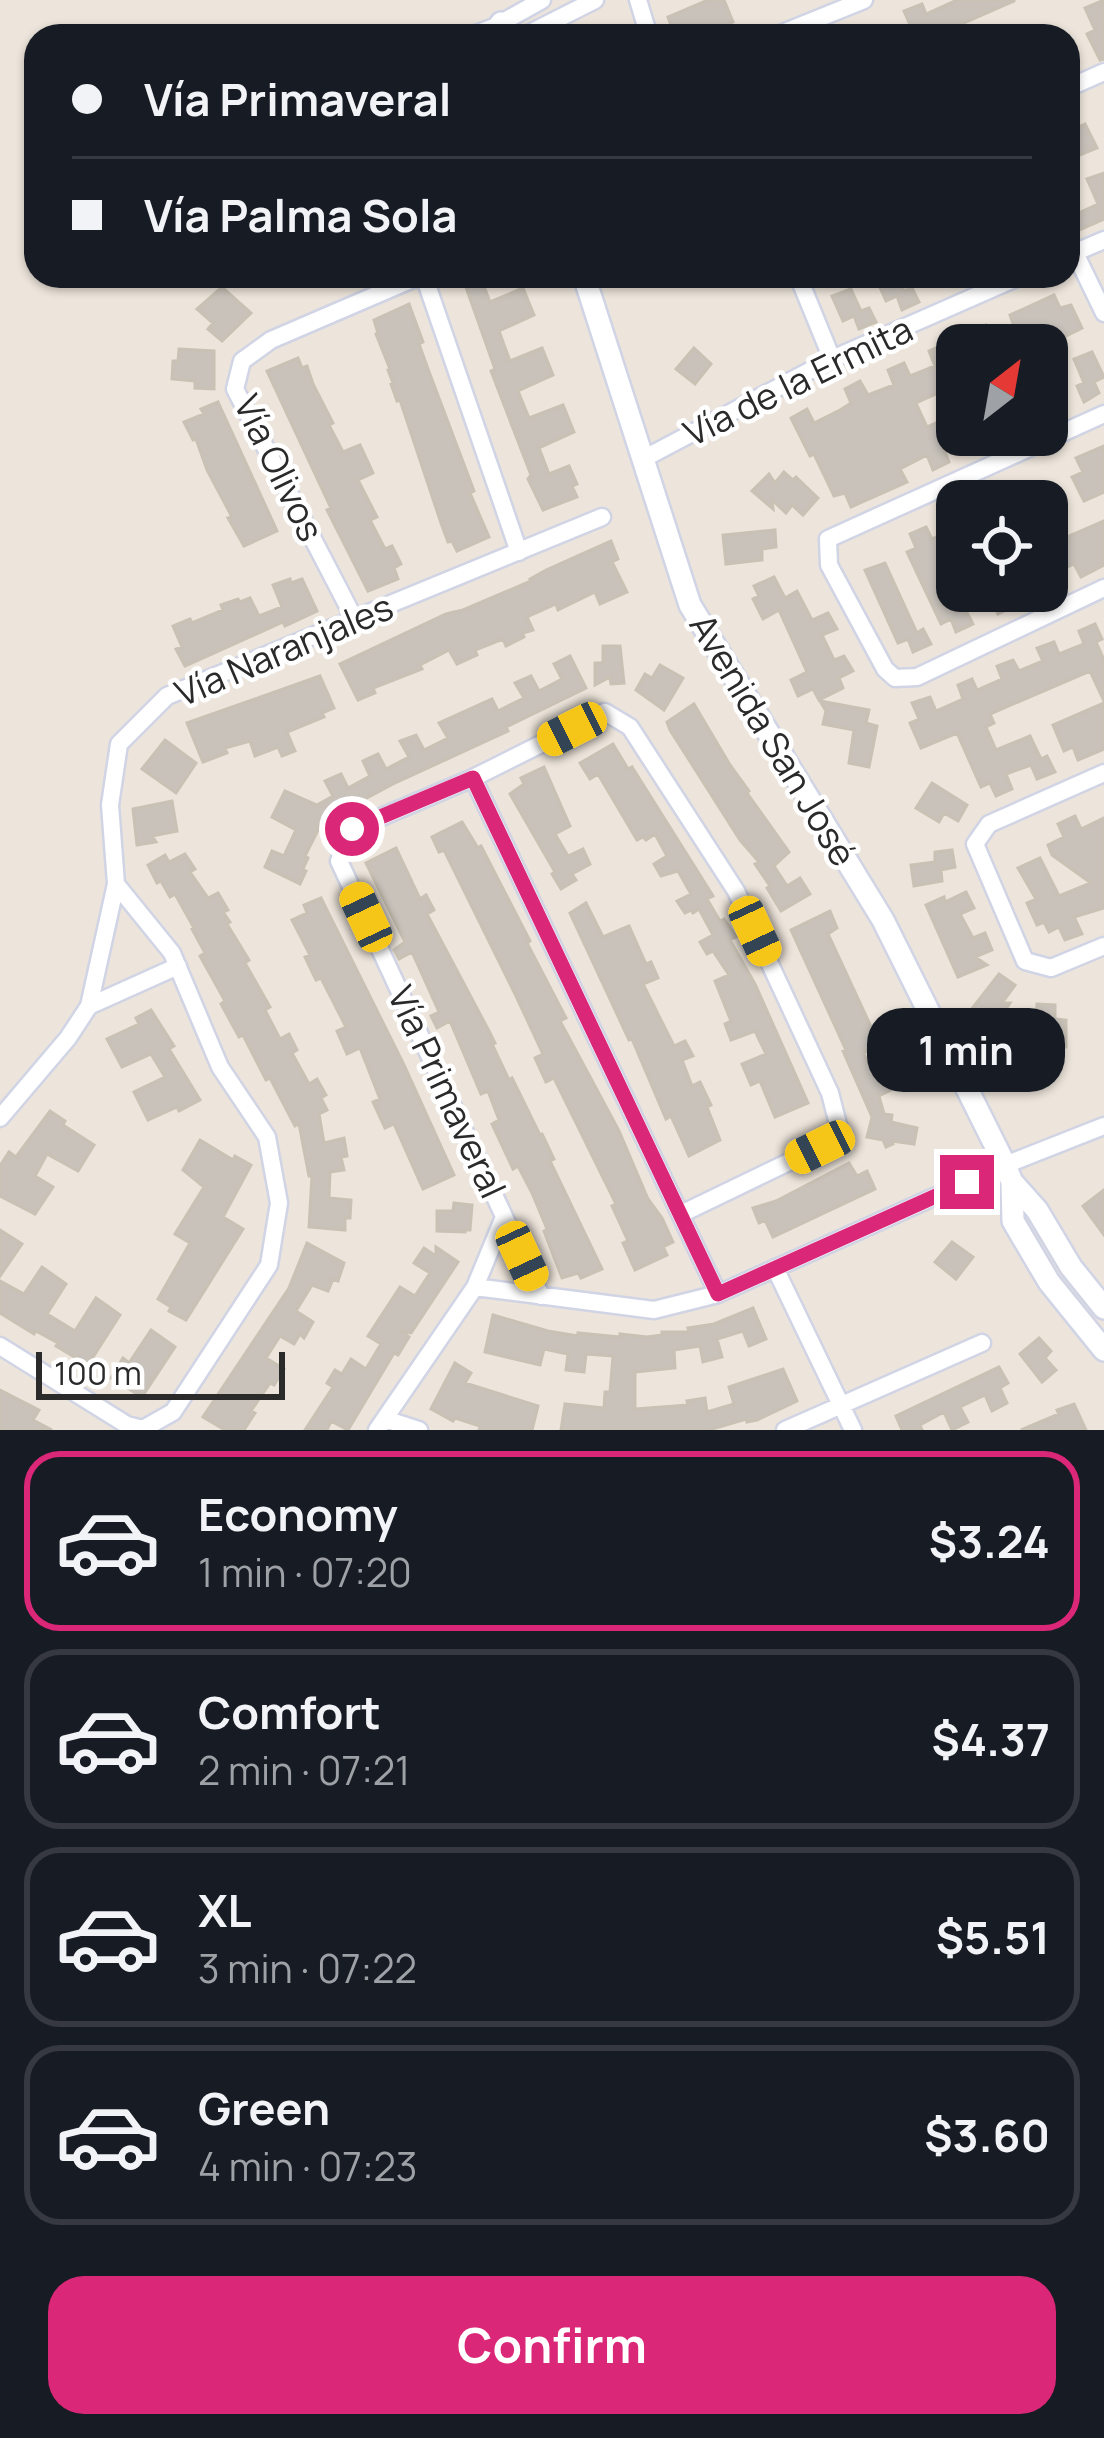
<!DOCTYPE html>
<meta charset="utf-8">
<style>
:root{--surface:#171b24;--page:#242831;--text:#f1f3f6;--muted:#9ea1a6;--line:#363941;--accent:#db2777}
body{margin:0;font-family:Manrope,sans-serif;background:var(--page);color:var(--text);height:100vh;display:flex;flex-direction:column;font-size:45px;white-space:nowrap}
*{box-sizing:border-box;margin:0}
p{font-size:39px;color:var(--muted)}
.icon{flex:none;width:66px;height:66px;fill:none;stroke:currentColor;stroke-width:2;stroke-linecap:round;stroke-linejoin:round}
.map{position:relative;height:1430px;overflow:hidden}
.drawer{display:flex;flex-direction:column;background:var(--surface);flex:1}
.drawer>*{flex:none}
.banner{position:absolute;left:24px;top:24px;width:1056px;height:264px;border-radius:36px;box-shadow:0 3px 9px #0004;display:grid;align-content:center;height:264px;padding:0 48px;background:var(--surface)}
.needle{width:78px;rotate:31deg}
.tools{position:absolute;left:936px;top:324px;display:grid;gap:24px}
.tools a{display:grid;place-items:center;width:132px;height:132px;border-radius:24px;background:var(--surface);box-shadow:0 3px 9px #0004;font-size:60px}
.scale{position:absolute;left:36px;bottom:30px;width:249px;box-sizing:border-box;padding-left:12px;border:6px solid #2a2a2a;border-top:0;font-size:33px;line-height:42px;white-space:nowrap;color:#2a2a2a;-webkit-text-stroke:9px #fff;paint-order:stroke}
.end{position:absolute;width:54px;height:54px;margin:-27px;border:15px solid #db2777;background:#fff;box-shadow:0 0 0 6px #fff}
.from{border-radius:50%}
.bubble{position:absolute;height:84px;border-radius:36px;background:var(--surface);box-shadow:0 3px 9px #0004;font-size:39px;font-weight:700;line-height:84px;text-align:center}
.car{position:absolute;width:36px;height:72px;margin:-36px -18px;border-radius:15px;box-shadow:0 0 9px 3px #0007;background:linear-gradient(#f5c518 24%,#345 0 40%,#f5c518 0 76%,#345 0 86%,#f5c518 0)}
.banner b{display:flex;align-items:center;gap:42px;height:114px;font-size:45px}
.banner b+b{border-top:3px solid var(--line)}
.banner i{width:30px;height:30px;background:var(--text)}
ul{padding:21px 0 0;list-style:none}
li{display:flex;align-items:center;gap:36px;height:180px;margin:0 24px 18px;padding:0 24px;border:6px solid var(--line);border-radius:36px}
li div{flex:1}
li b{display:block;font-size:45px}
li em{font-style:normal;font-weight:700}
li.on{border-color:var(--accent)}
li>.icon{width:108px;height:108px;stroke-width:1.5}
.button{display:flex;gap:24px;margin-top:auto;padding:24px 48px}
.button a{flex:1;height:138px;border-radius:36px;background:var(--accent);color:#fff;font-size:48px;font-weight:700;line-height:138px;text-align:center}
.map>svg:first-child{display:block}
.building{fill:#c8c2bb;stroke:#c8c1b4;stroke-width:3}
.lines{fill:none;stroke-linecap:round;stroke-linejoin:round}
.street-casing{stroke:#d0d4e4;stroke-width:21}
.secondary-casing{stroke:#d0d4e4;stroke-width:26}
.street{stroke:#fff;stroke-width:16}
.secondary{stroke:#fff;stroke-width:21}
.route{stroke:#db2777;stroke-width:15}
.labels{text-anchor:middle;stroke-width:9;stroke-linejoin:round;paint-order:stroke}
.street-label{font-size:36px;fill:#2a2a2a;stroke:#fff}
</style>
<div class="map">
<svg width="1104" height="1430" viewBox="0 0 1104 1430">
<rect width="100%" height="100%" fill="#ede5db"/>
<!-- building -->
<path class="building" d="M708,0H724L733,22L701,36H675L668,17Z
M957,0H1014V1L934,36H915L904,11L922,4L926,14Z
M1104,0V59L1100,60L1087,34L1095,30L1085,8Z
M1085,124L1097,148L1077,156L1068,132Z
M1104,173V219L1068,235V218L1098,204L1087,179Z
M462,276H480L490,302L523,288L534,315L499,331L510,361L542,348L553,375L518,391L529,418L563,405L574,432L539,448L549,474L569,466L577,484L572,486L577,497L543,510L528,479L531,475L491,371L495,369Z
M875,276H897L904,291L912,288L919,302L902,310L897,296L886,301Z
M222,287L251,313L222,341L208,329L213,323L197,309Z
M851,289L861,311L869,308L876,322L859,329L854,316L843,321L832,296Z
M1054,295L1060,308L1071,305L1082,328L1048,345H976L970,332L986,325L992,338L1015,329L1010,315Z
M409,304L423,342L419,344L428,369L474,491L470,493L489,537L457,551L452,541L448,542L441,523L400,400L397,401L391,384L393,383L388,370L390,369L376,334L378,333L374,320Z
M945,344L952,359L945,363L956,385L916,403L927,427L957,414V442L943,447L949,462L933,470L927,455L900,469L907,482L851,507L845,493L834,496L814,454L810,456L791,418L807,409L814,423L840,410L851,403L845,389L860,381L868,395L894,385L888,370L904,363L910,376L935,366L929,351Z
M694,348L711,364L695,384L676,369Z
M179,349L214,351V389L195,388V381L172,379L173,361H178Z
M1092,352L1104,377L1094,382L1099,393L1084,402L1077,386L1084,383L1074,359Z
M298,358L302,368L307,366L313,384L333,423L329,425L343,452L360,445L373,473L358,480L377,517L370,520L385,549L392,546L401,564L394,568L398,579L368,591L327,510L331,508L267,371Z
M218,402L277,531L244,546L228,518L232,517L207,470L196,439L193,440L184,422L204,414L201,409Z
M1104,446V492L1084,501L1072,477L1083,472L1076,458Z
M784,472L793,480L796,477L818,498L803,515L792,505L786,513L772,500L773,509L752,491L769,474L775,483Z
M1104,521V565L1081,577L1074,564L1065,568L1053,543Z
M926,527L932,539L957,529V591H1015L1009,595L1014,606L998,614L992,601L966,611L973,624L956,632L951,619L941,624L907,552L916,548L910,534Z
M775,530L776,547L762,549V560L726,564L723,535Z
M611,541L618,559L612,562L627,592L600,604L595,592L558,610L556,604L527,617L533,630L523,633L524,637L506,646L503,639L475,650L477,655L457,664L449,650L420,665L422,669L373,688L375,693L358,700L340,664L446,614L463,610L531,581L530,579L546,570Z
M885,563L917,633L923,629L931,644L913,652L908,639L898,643L865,570Z
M774,577L785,598L797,591L812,620L828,613L837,629L822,635L834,660L844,656L853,671L839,678L843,688L819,700L813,689L798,696L791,680L807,672L779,610L763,619L753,599L759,596L754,586Z
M290,579L291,583L302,579L317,611L285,626L283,622L185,666L176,649L182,647L173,626L190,619L192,623L223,610L221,605L238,599L240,602L250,598L259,616L282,607L273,585Z
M1095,624L1102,639L1096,642L1104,660V701L1090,671L990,714L994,723L986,727L996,750L1030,736L1041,759L1047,756L1055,772L1037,779L1031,765L1006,774L1012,789L996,796L990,783L981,787L957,733L921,748L910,723L919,719L912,703L930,697L936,711L963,699L958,685L972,679L977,690L1002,679L997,666L1013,660L1019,671L1043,661L1037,648L1054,642L1059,654L1084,644L1079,631Z
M603,646H620L624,683L611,684L610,677L595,685V663H603Z
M570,656L586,688L506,727L508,731L393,784L322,822L305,856L308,858L303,869L306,871L300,884L265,867L272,851L284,856L296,830L272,817L285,791L317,805L333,796L325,781L341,774L348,788L370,776L363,761L378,754L386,769L409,757L400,741L416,735L424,750L448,738L439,723L492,699L498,711L524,698L515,683L531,676L539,691L562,679L554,664Z
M660,665L683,678L664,710L636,690L645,674L652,678Z
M320,676L334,708L322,713L324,717L287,732L295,751L282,756L278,747L255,756L250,741L225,748L227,753L203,762L187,723Z
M820,701L869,710L866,723L877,726L869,767L849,763L854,730L823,724L826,711Z
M1104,703V749L1078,760L1073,747L1064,751L1053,725Z
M694,704L730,765L749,791L747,793L789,852L774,866L787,886L800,878L810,894L781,911L767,888L770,886L755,864L759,862L740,840L670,730L667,722Z
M165,740L196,763L176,793L142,769Z
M613,744L628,769L632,767L713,896L707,899L720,921L724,919L736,937L730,940L755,984L808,1103L775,1117L760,1081L751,1085L742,1064L766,1054L755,1031L731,1040L725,1024L731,1021L715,981L729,975L713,951L707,954L700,942L713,935L699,909L693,913L691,910L685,913L677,901L691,894L678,871L661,876L654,864L667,856L655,834L646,840L643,837L637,840L598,774L590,779L580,763Z
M544,767L570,826L555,834L568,856L583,849L590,864L572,874L576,880L561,889L552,874L555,872L510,794L524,784L521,778Z
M932,783L967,805L958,821L944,813L939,822L916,808Z
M172,801L177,831L152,836L156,842L137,845L133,809Z
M1075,816L1081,829L1104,818V908L1074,917L1082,934L1065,940L1059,927L1049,932L1044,922L1037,925L1027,903L1036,899L1018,868L1040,858L1059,896L1091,883L1052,855L1048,845L1064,837L1058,824Z
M462,822L478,848L481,846L530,941L527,943L566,1018L560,1021L619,1131L648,1199L662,1218L673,1242L663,1247L667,1255L635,1270L623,1243L628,1241L612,1206L616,1204L554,1078L546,1082L535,1058L543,1054L516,996L444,850L439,852L432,837Z
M396,848L420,899L426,895L434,910L427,914L489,1031L495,1043L492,1044L509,1080L512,1078L540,1135L542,1134L554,1159L550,1161L602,1269L581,1278L578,1273L562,1278L544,1231L547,1229L532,1193L518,1166L513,1169L492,1124L499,1120L488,1091L481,1094L450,1021L437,1028L431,1016L439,1012L412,952L399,959L394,950L405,942L366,863Z
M952,850L955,867L941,870L942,881L914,886L911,865L935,862V852Z
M185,854L195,869L190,872L208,898L218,893L228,910L223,912L230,922L227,924L249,960L245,963L270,1007L265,1010L280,1039L289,1034L297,1050L292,1053L309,1084L317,1079L326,1095L321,1098L327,1110L319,1114L324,1143L344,1138L347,1156L341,1157L344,1170L330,1172L329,1198L351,1200L350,1218H345V1230L309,1227L312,1176H309L299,1124L295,1126L270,1078L266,1080L243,1035L239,1037L221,1004L225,1001L200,956L205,953L192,929L194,928L175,894L170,897L161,881L157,883L148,865L165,855L169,862Z
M966,892L974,908L960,914L973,938L985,933L992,950L975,957L987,965L958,977L926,905L944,897L945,902Z
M321,898L404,1065L454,1175L423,1189L394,1124L385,1128L373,1102L380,1099L360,1048L347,1054L337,1031L346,1027L321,978L316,980L305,957L310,955L292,920L307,913L304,905Z
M586,903L603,937L629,926L646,964L651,962L658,978L643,984L674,1046L685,1041L693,1056L682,1060L692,1086L700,1082L711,1105L707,1107L720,1140L689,1156L671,1116L666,1119L632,1039L629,1040L570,913Z
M830,911L837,928L828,934L880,1046L863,1053L877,1077L897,1067L905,1083L879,1096L884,1114L892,1115L891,1122L917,1128L914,1144L892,1141L893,1144L886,1147L883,1140L867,1137L872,1117L843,1051L846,1050L791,930Z
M999,974L1015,985L1002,1003H1010L990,1033L967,1015Z
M1037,1004L1055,1005V1019L1066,1020V1047H1055V1061L1026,1058V1037H1033L1032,1018L1036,1021Z
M151,1010L174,1046L169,1049L200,1100L179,1111L177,1107L148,1120L134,1092L165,1077L151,1054L122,1067L107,1039L139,1024L136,1018Z
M50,1111L65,1121L63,1125L94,1145L78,1171L47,1154L35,1176L53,1187L35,1214L0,1196V1166L9,1152L16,1157Z
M200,1140L233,1160L235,1156L251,1165L223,1217L243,1229L186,1320L169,1311L171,1307L158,1299L190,1243L175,1234L204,1187L183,1170Z
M849,1163L857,1176L867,1171L875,1189L773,1237L765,1220L759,1223L753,1208L776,1201Z
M1104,1190V1235L1083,1206Z
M454,1203L472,1205L470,1230H465V1232L437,1231V1211H453Z
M0,1230L22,1244L0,1276Z
M952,1242L973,1257L956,1279L935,1262Z
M307,1243L344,1263L338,1281L333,1279L328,1291L312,1285L296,1311L313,1322L304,1338L300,1334L294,1344L280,1336L266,1358L284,1369L274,1385L270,1383L251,1411L255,1413L244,1430H225L203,1417L289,1288Z
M436,1247L458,1262L411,1333L399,1330L409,1337L398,1355L394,1353L348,1430L331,1421L327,1430H305L333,1387L327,1383L335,1370L342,1374L351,1359L366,1369L381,1344L368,1336L400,1287L415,1296L430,1273L414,1263L424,1248L436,1256Z
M42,1267L66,1284L47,1314L75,1331L96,1298L120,1315L88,1365L56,1346L58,1343L36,1331L34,1334L0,1313V1281L24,1294Z
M753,1308L766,1339L749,1346L743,1331L717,1339L722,1357L703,1362L700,1346L674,1350L675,1368L635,1372V1409L688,1405L687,1401L705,1398L707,1412L734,1404L729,1387L783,1369L797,1401L757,1420L747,1422L746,1419L709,1430H561L565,1404L604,1408L605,1392H610L613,1356L586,1354L584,1372L566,1370L568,1354L544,1349L540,1365L485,1352L493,1315L548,1331L578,1336V1333L620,1337V1334L647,1337L662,1335V1332H689L688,1328L714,1324Z
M151,1330L175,1347L142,1397L111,1378L123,1358L129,1363Z
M1039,1338L1051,1351L1045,1358L1056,1370L1042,1382L1020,1354Z
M455,1363L471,1373L465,1383L538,1406L532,1430H479L480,1426L455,1418L453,1421L431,1409Z
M999,1367L1008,1383L1000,1388L1007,1403L992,1411L985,1395L960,1407L968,1422L952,1430L944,1412L920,1425L922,1430H902L896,1416Z
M0,1390L39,1410L33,1420L52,1430H0Z
M1074,1404L1086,1430H1021L1059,1414L1057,1410Z"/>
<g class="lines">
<defs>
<path id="street" d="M638,0L649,36
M470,36L494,27L542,0
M524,36L595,0
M775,36L864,0
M1068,88L1104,72
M1075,253L1104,313
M1069,255L1104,240
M424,276L519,552
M798,276L832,359
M1104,414L828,539L829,565L885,669L895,678L917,677L1104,588
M643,459L832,359L1021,276
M355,620L235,389L242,361L271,340L420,276
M1104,773L989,824L975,844L1025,961L1051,968L1104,946
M473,778L718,1294
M89,1006L178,966
M0,1118L68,1038L89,1006L116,884
M775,1268L853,1430
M475,1287L654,1310L718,1294L1005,1165L1104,1126
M541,1296L339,861L353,829L473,778L605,712L630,727L736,891L830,1093L839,1128L820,1147L681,1214
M0,1346L127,1425L143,1429L173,1412L269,1265L279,1203L267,1137L220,1067L172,953L116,884L110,805L119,744L167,696L602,517
M385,1419L419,1430
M377,1430L475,1287L504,1217
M785,1430L982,1343"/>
<path id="secondary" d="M501,23L506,36
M584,276L690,605L883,920L1005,1165L1012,1182L1013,1221L1049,1282L1104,1350
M1012,1182L1037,1210L1071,1267L1104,1308"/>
</defs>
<!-- street casing -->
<use href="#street" class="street-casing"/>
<!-- secondary casing -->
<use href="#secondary" class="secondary-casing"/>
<!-- street -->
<use href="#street" class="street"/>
<!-- secondary -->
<use href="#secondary" class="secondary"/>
</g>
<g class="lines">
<!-- route -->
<path class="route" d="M352,829L473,778L718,1294L967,1182"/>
</g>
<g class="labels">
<!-- street labels -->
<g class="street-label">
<text transform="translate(798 381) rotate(-26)" y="13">Vía de la Ermita</text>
<text transform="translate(279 468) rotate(64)" y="13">Vía Olivos</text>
<text transform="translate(284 650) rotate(-23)" y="13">Vía Naranjales</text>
<text transform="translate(773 740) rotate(59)" y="13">Avenida San José</text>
<text transform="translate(447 1092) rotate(65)" y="13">Vía Primaveral</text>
</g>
</g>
</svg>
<div class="tools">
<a><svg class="needle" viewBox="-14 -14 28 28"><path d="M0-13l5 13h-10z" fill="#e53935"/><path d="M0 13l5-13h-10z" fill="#9ea1a6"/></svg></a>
<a><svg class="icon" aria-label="locate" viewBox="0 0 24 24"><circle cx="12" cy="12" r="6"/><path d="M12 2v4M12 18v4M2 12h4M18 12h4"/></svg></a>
</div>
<div class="scale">100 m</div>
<i class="end from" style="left:352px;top:829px"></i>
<i class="end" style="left:967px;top:1182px"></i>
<div class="bubble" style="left:867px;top:1008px;width:198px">1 min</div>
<i class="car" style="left:572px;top:729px;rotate:243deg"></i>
<i class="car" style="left:366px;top:917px;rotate:335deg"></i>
<i class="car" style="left:755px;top:931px;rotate:155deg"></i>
<i class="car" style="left:820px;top:1147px;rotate:244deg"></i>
<i class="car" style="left:522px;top:1256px;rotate:155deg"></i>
<div class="banner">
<b><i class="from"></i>Vía Primaveral</b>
<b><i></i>Vía Palma Sola</b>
</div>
</div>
<section class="drawer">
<ul>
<li class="on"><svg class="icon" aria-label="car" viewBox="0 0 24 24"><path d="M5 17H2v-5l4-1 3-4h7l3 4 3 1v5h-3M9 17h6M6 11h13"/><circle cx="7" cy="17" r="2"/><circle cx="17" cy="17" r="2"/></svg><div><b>Economy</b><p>1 min · 07:20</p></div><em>$3.24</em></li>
<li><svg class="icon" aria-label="car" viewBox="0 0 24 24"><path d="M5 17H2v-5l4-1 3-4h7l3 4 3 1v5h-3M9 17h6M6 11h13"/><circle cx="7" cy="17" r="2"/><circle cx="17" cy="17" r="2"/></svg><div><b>Comfort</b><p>2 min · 07:21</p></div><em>$4.37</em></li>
<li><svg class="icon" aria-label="car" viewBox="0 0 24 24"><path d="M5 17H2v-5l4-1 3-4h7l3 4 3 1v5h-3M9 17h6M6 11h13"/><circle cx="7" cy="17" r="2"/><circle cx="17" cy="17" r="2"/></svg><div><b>XL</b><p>3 min · 07:22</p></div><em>$5.51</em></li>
<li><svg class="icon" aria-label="car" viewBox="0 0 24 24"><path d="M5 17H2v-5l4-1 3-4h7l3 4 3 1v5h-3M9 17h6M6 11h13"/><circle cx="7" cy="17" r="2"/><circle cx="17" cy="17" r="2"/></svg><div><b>Green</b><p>4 min · 07:23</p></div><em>$3.60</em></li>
</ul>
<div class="button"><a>Confirm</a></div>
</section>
